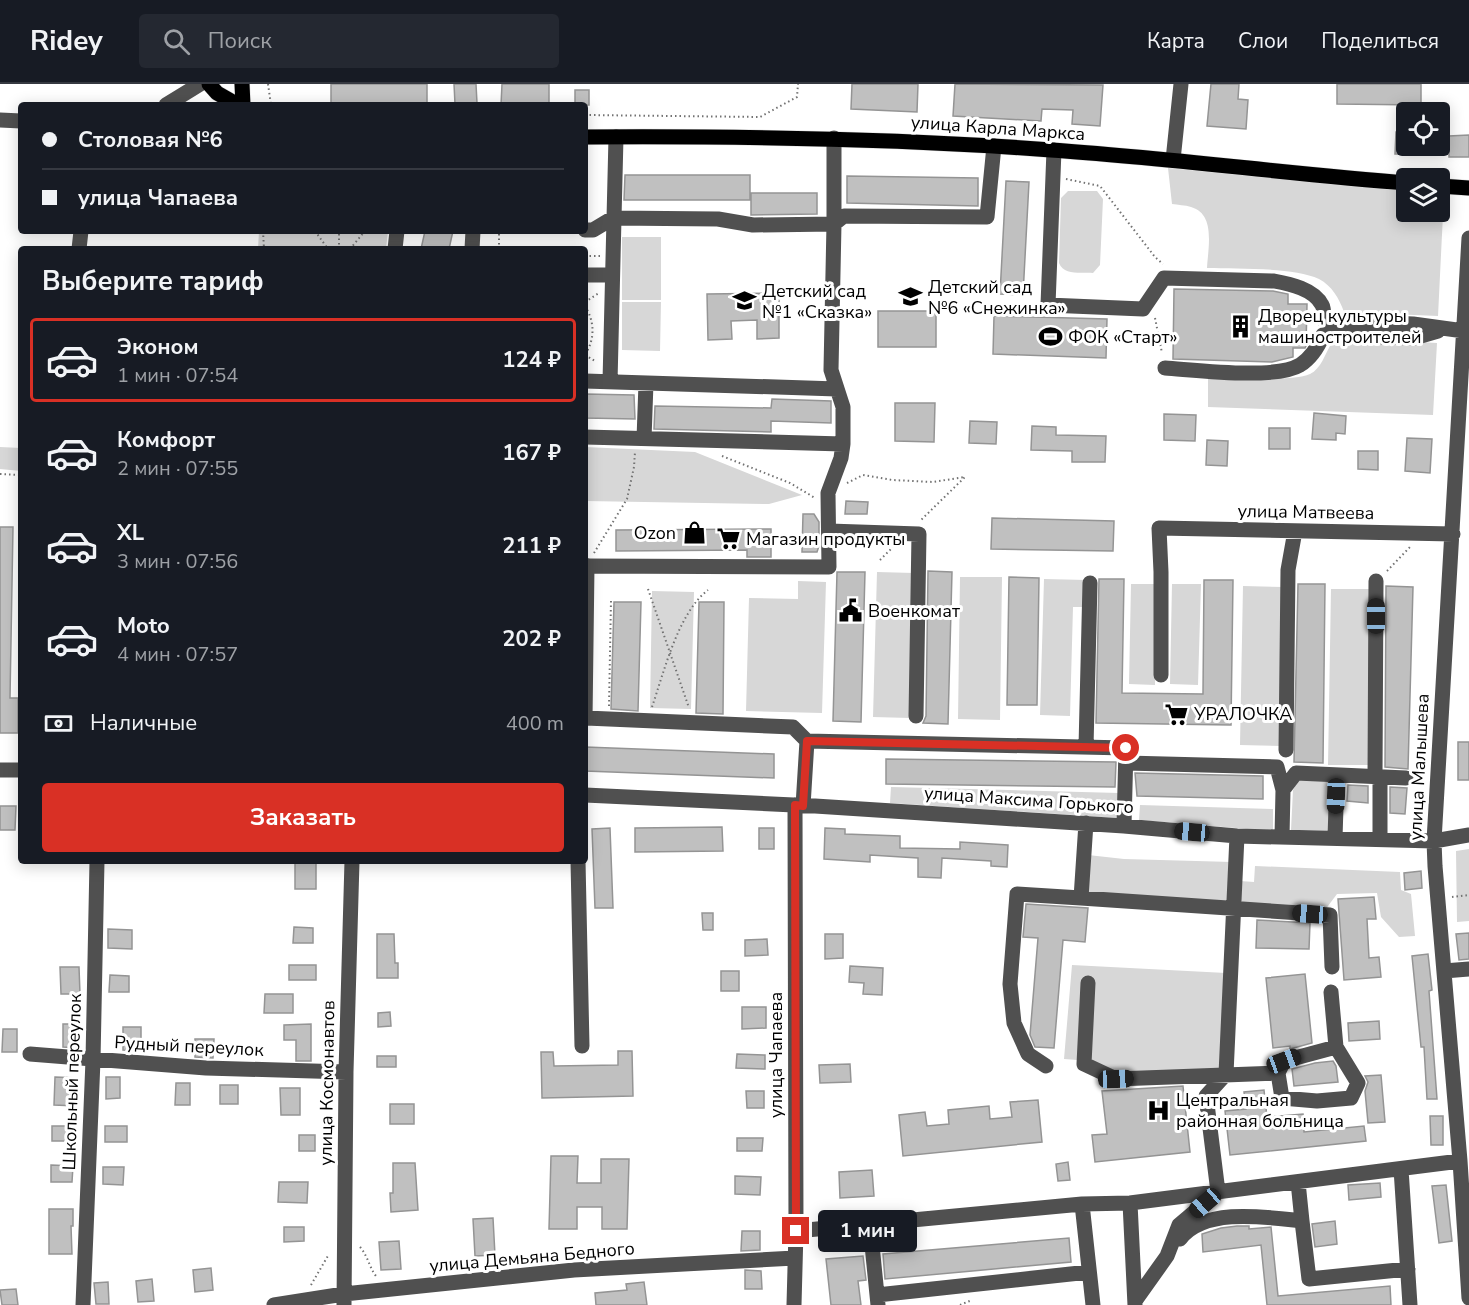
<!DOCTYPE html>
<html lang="ru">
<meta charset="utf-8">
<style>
:root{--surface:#171b24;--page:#242831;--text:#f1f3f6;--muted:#9ea1a6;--line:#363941;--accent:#d93025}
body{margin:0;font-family:"Nunito Sans",sans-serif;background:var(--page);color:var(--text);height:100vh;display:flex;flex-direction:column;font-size:22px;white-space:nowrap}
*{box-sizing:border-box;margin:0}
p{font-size:20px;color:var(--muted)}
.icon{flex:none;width:33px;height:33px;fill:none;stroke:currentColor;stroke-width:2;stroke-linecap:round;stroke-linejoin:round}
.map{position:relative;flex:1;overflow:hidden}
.details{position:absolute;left:18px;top:162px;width:570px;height:618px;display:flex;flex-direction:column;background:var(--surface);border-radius:6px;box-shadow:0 3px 15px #0003}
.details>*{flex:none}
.guide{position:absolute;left:18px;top:18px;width:570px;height:132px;border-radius:6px;box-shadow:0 3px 15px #0003;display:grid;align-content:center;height:132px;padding:0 24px;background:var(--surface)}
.fabs{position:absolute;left:1396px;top:18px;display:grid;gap:12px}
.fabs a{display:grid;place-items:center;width:54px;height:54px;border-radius:6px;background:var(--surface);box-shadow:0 3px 15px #0003;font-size:30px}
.end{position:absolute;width:27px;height:27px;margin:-14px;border:8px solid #d93025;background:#fff;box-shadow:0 0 0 3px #fff}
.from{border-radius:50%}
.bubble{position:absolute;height:42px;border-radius:6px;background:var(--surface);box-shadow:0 3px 15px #0003;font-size:20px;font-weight:700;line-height:42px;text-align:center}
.car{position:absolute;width:18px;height:36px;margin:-18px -9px;border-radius:8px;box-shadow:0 0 4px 2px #0007;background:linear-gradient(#222 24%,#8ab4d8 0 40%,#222 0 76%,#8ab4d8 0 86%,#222 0)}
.guide b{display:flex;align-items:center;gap:21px;height:57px;font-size:22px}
.guide b+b{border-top:2px solid var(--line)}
.guide i{width:15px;height:15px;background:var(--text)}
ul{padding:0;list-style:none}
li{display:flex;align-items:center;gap:18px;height:84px;margin:0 12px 9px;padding:0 12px;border:3px solid transparent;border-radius:6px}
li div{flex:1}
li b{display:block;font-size:22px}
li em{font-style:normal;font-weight:700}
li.current{border-color:var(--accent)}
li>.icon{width:54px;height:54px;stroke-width:1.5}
h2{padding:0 24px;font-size:27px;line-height:72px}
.pay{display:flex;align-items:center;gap:15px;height:66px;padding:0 24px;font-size:22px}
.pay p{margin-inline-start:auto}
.button{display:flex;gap:12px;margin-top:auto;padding:12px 24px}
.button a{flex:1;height:69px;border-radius:6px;background:var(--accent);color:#fff;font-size:24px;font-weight:700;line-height:69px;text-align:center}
header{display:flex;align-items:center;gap:36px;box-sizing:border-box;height:84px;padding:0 30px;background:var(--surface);border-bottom:2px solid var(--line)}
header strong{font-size:28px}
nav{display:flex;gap:33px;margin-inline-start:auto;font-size:21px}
.search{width:420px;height:54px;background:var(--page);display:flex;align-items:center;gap:15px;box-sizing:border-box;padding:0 21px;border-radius:6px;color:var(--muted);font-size:22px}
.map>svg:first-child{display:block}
.green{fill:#d7d7d7}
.building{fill:#c0c0c0;stroke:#949494;stroke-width:1.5}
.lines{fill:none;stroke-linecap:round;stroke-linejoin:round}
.major-casing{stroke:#dbdbdb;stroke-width:16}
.path{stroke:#727272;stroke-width:2;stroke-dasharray:1.5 3;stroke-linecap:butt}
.minor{stroke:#505050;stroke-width:15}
.major{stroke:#000;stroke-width:15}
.route{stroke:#d93025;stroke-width:8}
.labels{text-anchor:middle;stroke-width:6;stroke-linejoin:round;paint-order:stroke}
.street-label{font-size:18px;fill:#000;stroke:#fff}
.poi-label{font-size:18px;fill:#000;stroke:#fff;text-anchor:start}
</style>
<header>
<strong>Ridey</strong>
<div class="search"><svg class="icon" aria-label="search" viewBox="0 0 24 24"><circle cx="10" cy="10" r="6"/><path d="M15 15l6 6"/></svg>Поиск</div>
<nav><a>Карта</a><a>Слои</a><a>Поделиться</a></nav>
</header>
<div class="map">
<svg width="1469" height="1221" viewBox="0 0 1469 1221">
<rect width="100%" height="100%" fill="#fff"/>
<!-- green -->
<path class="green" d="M1168,84L1407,107V128H1440V110H1444L1438,232L1344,228C1339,214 1332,202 1319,195C1293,183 1236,185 1207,184C1208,164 1216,130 1191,123C1185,121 1178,121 1172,120Z
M1068,107H1097L1103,115L1100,181L1093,189C1081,188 1064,192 1059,179L1061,114Z
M259,147H388L386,165H258Z
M622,153H661V216H622Z
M622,218H661L660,267L622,266Z
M1350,254L1437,259L1433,331L1208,323V291C1233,292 1288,299 1310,290C1321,285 1325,270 1331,260Z
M0,363L21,364V387L0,385Z
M585,363L695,368L802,411L769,420L585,417Z
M877,488L914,489L910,634L873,633Z
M960,493H1002L1000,636L958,635Z
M1044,495L1086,496L1085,523H1073L1070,632L1040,631Z
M798,497L826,498L822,629L746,627L749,514L798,515Z
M1131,500H1156L1155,601L1129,600Z
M1172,500H1201L1198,601L1170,600Z
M1243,502L1284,503L1282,662L1240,661Z
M1331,505H1371L1368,681H1328Z
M652,507L694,508L691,625L650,624Z
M1299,695L1334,696L1332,747L1291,746L1293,706Z
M891,703L1119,709L1117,734L890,719Z
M1140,721L1273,725V747L1139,736Z
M1469,765V837L1457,838L1456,767Z
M1088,771L1124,775L1232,778L1230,820L1085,811Z
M1255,782L1400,788L1401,806L1411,810L1415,852L1399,853L1381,833L1377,809L1337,810L1325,826L1245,821L1239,814L1240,797L1254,798Z
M1072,881L1226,889L1222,986L1120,992L1091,977L1064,975Z"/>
<!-- building -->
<path class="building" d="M331,0H427V21H408V19L331,21Z
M454,0H476L477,19L455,20Z
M502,0H549V21H501Z
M852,0H918L917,28L851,25Z
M955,0L1103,1L1100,42L1072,40L1073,26L1042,25L1041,37L953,32Z
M1211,0H1239L1238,15L1248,16L1246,45L1207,42Z
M1337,0H1421V21L1337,20Z
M575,6H589V21H575Z
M1396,48H1407V70H1395Z
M1469,51V73H1449V52Z
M625,91H750V116H624Z
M847,92L978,94V122L847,119Z
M1006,97L1029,98L1023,211L1000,210Z
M751,109H817V130L751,131Z
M425,147H453L449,165H421Z
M1174,205L1273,207L1288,210V220H1307L1306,262L1305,264H1293V273L1272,278L1173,275Z
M779,209V254L757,255V236L731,237L732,255L708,256L707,210Z
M878,227H936V263H878Z
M994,232L1107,235L1106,274L993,270Z
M585,310L634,311L635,335L585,334Z
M772,315L831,317V339L771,337V348L654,345L655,322L771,324Z
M895,319H935L934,358L895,357Z
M1314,329L1346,332L1345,350L1336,349V356L1312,355Z
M1164,330L1196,331L1195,357L1164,356Z
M970,337L997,338L996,360L969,359Z
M1032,342L1056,343V351L1106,352L1105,378H1072V367L1031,366Z
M1269,344H1290V365H1269Z
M1407,354L1432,355L1430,389L1405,387Z
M1207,356L1228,357L1227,382L1206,381Z
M1358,367H1378V386L1358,385Z
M846,417L868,418L867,430H845Z
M803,430H814L819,438V462L817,468H802Z
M992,434L1114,437L1113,467L991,465Z
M0,443H13L10,614H18V649H0Z
M771,445V473H747V466L616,467V446Z
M928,487L952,488L948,640L923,639L926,632Z
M837,488H865L861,638L833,637Z
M1009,493L1039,494L1037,621H1007Z
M1099,495H1124L1122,609L1203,610L1204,496H1233L1231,641L1096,639Z
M1298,500H1325L1323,679L1294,678Z
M1386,502L1413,503L1408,685L1385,683Z
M614,518H641L638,627L611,625Z
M699,518H724L723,630L696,629Z
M1458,658H1469V696H1458Z
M585,663L774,670V694L585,687Z
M886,675L1116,678L1115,703L886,700Z
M1135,689L1263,692V715L1137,712Z
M1348,701L1368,702V719L1347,717Z
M1390,703L1407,704L1405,730L1390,729Z
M0,722H16L15,746H0Z
M722,743L723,767L635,768V744Z
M610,744L613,824H595L592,745Z
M759,744H774V765H759Z
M825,744L845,745V750L900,752V764L960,765V758L1008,761L1007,783L991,782V777L942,774L941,794L918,793V774L870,771V778L824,775Z
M295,777H316V805H295Z
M1421,787L1422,804L1405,806L1404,789Z
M1374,813L1376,835H1367L1369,874L1379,873L1381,893L1344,896L1338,815Z
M1026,820L1088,824L1085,858L1063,856L1054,964L1035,963L1030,951L1038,854L1023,853Z
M702,829H713V846H703Z
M1257,836L1310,839L1309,865L1256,864Z
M294,843L313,844V859H293Z
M108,845L132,846V865L108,864Z
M1469,849V875L1459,876L1456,850Z
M377,850H394L395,879H398V894H377Z
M825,850H843V874L825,875Z
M767,855L768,871L745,872V856Z
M1428,870L1432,906L1429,907L1437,1015H1427L1424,963H1421L1412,872Z
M289,881H316V896H289Z
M850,882L883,884L882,911L863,910L864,899L849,898Z
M60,883H79L80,910H61Z
M721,887H739V907H721Z
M1305,890L1312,959L1290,965V962L1273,964L1266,894Z
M110,891L129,892V908H109Z
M265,910H293V929H264Z
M742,923H766V944L742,945Z
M390,928L391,942L378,943V929Z
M1379,937L1380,955L1349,957L1348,939Z
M63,940H79L78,964L63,963Z
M311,940V977H296V956H284V941Z
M123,943H141V967L123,966Z
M3,945H17V968H2Z
M195,955H214L213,974L195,973Z
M618,967H632L633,1012L542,1014L541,968H553L554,982L618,981Z
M737,970L765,971V985L736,984Z
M377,972H396V983H377Z
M1333,977L1336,982L1338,998L1294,1002L1292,985L1315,979Z
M850,980L851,998L820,999L819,981Z
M1381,991L1385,1038L1368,1039L1365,1007L1368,998L1365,992Z
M55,993L79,994L77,1022L54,1021Z
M106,993H120V1014L106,1015Z
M176,999H190V1021H175Z
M220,1001H238V1020H220Z
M1183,1002L1190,1068L1095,1078L1092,1051L1107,1050L1102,1007Z
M280,1004H300V1031H281Z
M1264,1006L1267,1033L1303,1030L1304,1048L1364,1042L1366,1057L1230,1071L1225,1027L1246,1025L1244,1008Z
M746,1007H764V1024H747Z
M1038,1016L1042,1058L903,1072L899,1031L925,1028L927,1042L949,1040L948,1026L989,1022L990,1035L1012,1033L1010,1018Z
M390,1020H414V1040H390Z
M1430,1032H1443V1061H1431Z
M52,1042H75L74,1057H52Z
M105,1042H127V1058H105Z
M299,1051H315V1067H299Z
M737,1054H763L762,1067H737Z
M551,1072H578L577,1099H601V1075H629L627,1145H602V1123H577V1145H549Z
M1068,1078L1070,1096L1058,1097L1056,1080Z
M393,1079H415L418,1126L391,1128L390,1109H393Z
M51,1081L73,1082L72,1098H51Z
M103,1083H124L123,1101L103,1100Z
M872,1086L874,1112L840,1114L839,1088Z
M735,1092L761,1093L760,1111L735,1110Z
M279,1098H308L307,1119L278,1118Z
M1380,1099L1381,1113L1349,1116L1348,1101Z
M1446,1101L1452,1157L1439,1159L1432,1102Z
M49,1125H73V1142H71L72,1170H49Z
M493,1134L495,1171L475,1172L473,1135Z
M1335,1137L1337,1160L1315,1163L1312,1140Z
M1237,1142H1249V1145L1271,1143L1278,1212L1390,1202L1391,1221H1267L1261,1161L1203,1168L1202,1150L1221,1144Z
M284,1143H304V1157L284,1158Z
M742,1147H760V1166L741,1167Z
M1069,1154L1071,1178L885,1195L883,1170Z
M399,1157L401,1185L381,1186L379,1158Z
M863,1172L866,1196L858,1197L861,1221H831L826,1175Z
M211,1184L213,1206L195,1208L193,1186Z
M745,1186L761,1187L762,1205H745Z
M152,1195L154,1217L138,1218L136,1197Z
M108,1198L109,1220H96L94,1199Z
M644,1198L647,1221H596L595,1209L627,1206L626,1200Z
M16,1205L18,1221H2L0,1206Z"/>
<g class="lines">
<defs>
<path id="major" d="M209,0L217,9L238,21
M242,0L243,21
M585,53C741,52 896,54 1051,66C1170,74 1288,90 1407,99
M1440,102L1469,104"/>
</defs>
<!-- major casing -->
<use href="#major" class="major-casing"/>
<!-- path -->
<path class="path" d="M268,0L271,21
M585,31L760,33L797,13L798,0
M1066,95L1100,102L1155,173L1163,180
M263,147L264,165
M315,147L328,165
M339,165V147
M350,165L365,147
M499,165V147
M585,172H600
M585,218L599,209
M585,222C595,238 595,255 585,271
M1155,234L1162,269
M585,271L595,277
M722,372L790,399L815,414
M0,390L21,391
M847,399L863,391L892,396L933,398L965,393L921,436
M594,469L627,415L634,383L635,368
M880,476L893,463
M1387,487L1410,463
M648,505L689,624
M609,622L611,516
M652,623C664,588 678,529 708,506
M1452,813L1469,811
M360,1163C368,1172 369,1183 376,1192
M311,1201L329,1170
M960,1221L972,1216"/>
<!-- minor -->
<path class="minor" d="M166,21L200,0
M0,36L21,37
M1054,66L1048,221L1143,225L1164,194L1274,197C1290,200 1314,205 1322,221C1324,224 1324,232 1324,236L1413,240L1464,247
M1173,76L1181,0
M585,146H593L613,134L718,135L753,141L834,140L844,132L987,133L994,62
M1469,154L1434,757L1435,782L1460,1077L1469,1214
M79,165L81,147
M395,165L397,147
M472,165L473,147
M585,191H612
M1165,284C1196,286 1275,296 1300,281C1311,274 1318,263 1323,251L1414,254L1438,247
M585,297L837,305
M610,298L616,53
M585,353L843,360
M644,355L646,299
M829,447L919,450L916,632
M585,482L829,483L828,409L841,374L843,360V323L831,286L834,140V54
M1161,591V488L1159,444L1453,450
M586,634L793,643L807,657L803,722
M585,635L587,482
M807,657L1126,664L1124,742
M1086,663L1090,499
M1286,666L1288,486L1295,447
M1126,679L1277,683L1283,706L1282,753
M0,686H21
M1375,693L1376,497
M1283,706L1296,689L1406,694
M585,711L815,722L1124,742L1237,752L1434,757L1469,751
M1335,754L1337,691
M1380,755V693
M578,777L582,962
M1081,814L1330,831L1332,883
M1444,887L1469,885
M1088,899L1084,980L1116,995L1278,989L1282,1014L1317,1017L1351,1014L1358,999L1336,963L1331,908
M30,970L206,984L346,988
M1046,982L1028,970L1014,939L1010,900L1017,810L1081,814L1086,739
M1278,989L1284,977L1336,963
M1401,1085L1410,1221
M1130,1119L1135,1221
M1082,1120L1130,1119L1460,1077
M1302,1137L1309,1195L1408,1185
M870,1141L878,1221
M796,1147L1082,1120L1093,1221
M1180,1155C1204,1123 1266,1133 1302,1137L1298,1098
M877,1211L1089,1188
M1135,1217L1167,1172L1179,1141L1218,1108L1206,1012L1226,990L1237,752
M83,1221L93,976L97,777
M274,1221L344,1210L574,1186L795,1174
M344,1221L346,988L352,777
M794,1221L796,1147L795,721"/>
<!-- major -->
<use href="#major" class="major"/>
</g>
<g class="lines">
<!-- route -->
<path class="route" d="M796,1147L795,721L803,722L807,657L1126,664"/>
</g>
<!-- icons -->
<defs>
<symbol id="school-bare" viewBox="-9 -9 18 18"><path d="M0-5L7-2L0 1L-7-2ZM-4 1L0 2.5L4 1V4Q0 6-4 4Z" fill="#000" stroke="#fff" stroke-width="2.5" paint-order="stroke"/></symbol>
<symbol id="building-bare" viewBox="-9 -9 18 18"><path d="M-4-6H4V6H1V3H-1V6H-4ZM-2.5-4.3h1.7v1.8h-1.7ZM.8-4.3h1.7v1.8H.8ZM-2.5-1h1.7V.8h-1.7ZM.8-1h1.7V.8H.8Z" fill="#000" stroke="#fff" stroke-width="2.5" paint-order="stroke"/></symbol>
<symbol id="stadium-bare" viewBox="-9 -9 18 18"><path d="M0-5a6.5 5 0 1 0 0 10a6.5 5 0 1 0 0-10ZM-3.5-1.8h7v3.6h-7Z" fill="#000" stroke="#fff" stroke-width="2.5" paint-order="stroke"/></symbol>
<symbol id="shop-bare" viewBox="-9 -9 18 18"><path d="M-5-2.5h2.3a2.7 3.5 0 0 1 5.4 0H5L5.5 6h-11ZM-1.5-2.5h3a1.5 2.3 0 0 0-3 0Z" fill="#000" stroke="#fff" stroke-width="2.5" paint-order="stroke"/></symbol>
<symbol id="supermarket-bare" viewBox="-9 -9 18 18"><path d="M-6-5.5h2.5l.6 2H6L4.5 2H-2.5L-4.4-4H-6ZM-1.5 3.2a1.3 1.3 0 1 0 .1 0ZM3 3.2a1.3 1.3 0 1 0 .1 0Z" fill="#000" stroke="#fff" stroke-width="2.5" paint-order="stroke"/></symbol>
<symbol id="civic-bare" viewBox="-9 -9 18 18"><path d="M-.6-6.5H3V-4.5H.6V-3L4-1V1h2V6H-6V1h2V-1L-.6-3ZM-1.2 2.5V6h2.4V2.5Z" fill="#000" stroke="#fff" stroke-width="2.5" paint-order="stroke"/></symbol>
<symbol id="hospital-bare" viewBox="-9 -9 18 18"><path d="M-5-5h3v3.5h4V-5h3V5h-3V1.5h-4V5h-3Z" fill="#000" stroke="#fff" stroke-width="2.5" paint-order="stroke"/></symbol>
</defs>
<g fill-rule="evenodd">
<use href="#school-bare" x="894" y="196" width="33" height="33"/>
<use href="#school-bare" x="728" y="200" width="33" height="33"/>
<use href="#building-bare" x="1224" y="226" width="33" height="33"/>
<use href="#stadium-bare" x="1034" y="236" width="33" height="33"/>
<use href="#shop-bare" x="678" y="432" width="33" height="33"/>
<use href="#supermarket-bare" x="712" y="438" width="33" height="33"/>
<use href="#civic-bare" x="834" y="510" width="33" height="33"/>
<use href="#supermarket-bare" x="1160" y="614" width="33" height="33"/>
<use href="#hospital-bare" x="1142" y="1010" width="33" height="33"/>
</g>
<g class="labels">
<!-- street labels -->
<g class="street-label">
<text transform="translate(998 44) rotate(4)" y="6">улица Карла Маркса</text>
<text transform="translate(1306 428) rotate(1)" y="6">улица Матвеева</text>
<text transform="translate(1419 683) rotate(-87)" y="6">улица Малышева</text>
<text transform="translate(1029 716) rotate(4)" y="6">улица Максима Горького</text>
<text transform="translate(189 962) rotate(3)" y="6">Рудный переулок</text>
<text transform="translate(776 971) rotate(-90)" y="6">улица Чапаева</text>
<text transform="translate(72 998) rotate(-88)" y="6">Школьный переулок</text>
<text transform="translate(327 999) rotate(-89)" y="6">улица Космонавтов</text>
<text transform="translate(532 1173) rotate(-5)" y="6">улица Демьяна Бедного</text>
</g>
<!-- poi labels -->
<g class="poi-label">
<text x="928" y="209">Детский сад<tspan x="928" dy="21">№6 «Снежинка»</tspan></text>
<text x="762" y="213">Детский сад<tspan x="762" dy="21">№1 «Сказка»</tspan></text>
<text x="1258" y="238">Дворец культуры<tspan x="1258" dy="21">машиностроителей</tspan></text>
<text x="1068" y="259">ФОК «Старт»</text>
<text x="676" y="455" text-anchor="end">Ozon</text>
<text x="746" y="461">Магазин продукты</text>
<text x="868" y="533">Военкомат</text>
<text x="1194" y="636">УРАЛОЧКА</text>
<text x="1176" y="1022">Центральная<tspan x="1176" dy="21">районная больница</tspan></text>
</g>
</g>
</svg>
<div class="fabs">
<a><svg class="icon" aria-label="locate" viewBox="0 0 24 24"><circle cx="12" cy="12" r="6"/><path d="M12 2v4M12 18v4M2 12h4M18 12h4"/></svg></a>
<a><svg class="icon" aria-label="layers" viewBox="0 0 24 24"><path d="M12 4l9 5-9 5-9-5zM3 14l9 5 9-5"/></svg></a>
</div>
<i class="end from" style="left:1126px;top:664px"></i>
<i class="end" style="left:796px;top:1147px"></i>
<div class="bubble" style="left:818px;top:1126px;width:99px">1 мин</div>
<i class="car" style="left:1376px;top:532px;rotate:0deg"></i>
<i class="car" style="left:1336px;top:712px;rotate:182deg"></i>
<i class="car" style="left:1192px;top:748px;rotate:275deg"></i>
<i class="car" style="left:1310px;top:830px;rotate:274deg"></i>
<i class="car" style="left:1284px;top:977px;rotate:70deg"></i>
<i class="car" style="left:1116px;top:995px;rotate:88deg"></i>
<i class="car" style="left:1205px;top:1119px;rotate:229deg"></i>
<div class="guide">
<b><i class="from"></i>Столовая №6</b>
<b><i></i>улица Чапаева</b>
</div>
<section class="details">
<h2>Выберите тариф</h2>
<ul>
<li class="current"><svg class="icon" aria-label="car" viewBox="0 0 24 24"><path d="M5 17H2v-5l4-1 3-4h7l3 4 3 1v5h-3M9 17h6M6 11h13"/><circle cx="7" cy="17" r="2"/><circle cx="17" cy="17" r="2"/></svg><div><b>Эконом</b><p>1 мин · 07:54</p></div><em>124 ₽</em></li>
<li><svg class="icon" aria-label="car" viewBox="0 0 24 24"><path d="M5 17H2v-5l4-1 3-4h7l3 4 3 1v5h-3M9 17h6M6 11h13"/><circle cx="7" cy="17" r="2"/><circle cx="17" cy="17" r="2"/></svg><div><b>Комфорт</b><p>2 мин · 07:55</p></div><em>167 ₽</em></li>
<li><svg class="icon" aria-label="car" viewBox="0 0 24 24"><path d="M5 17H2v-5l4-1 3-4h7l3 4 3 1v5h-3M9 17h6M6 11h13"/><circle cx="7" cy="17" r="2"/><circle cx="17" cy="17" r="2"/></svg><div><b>XL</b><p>3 мин · 07:56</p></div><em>211 ₽</em></li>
<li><svg class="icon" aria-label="car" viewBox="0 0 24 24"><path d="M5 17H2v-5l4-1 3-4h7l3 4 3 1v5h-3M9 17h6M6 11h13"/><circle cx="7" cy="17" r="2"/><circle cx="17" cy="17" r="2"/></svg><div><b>Moto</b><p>4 мин · 07:57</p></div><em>202 ₽</em></li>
</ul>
<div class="pay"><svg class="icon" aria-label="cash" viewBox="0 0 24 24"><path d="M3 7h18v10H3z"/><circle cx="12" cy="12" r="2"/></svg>Наличные<p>400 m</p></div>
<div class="button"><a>Заказать</a></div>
</section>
</div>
